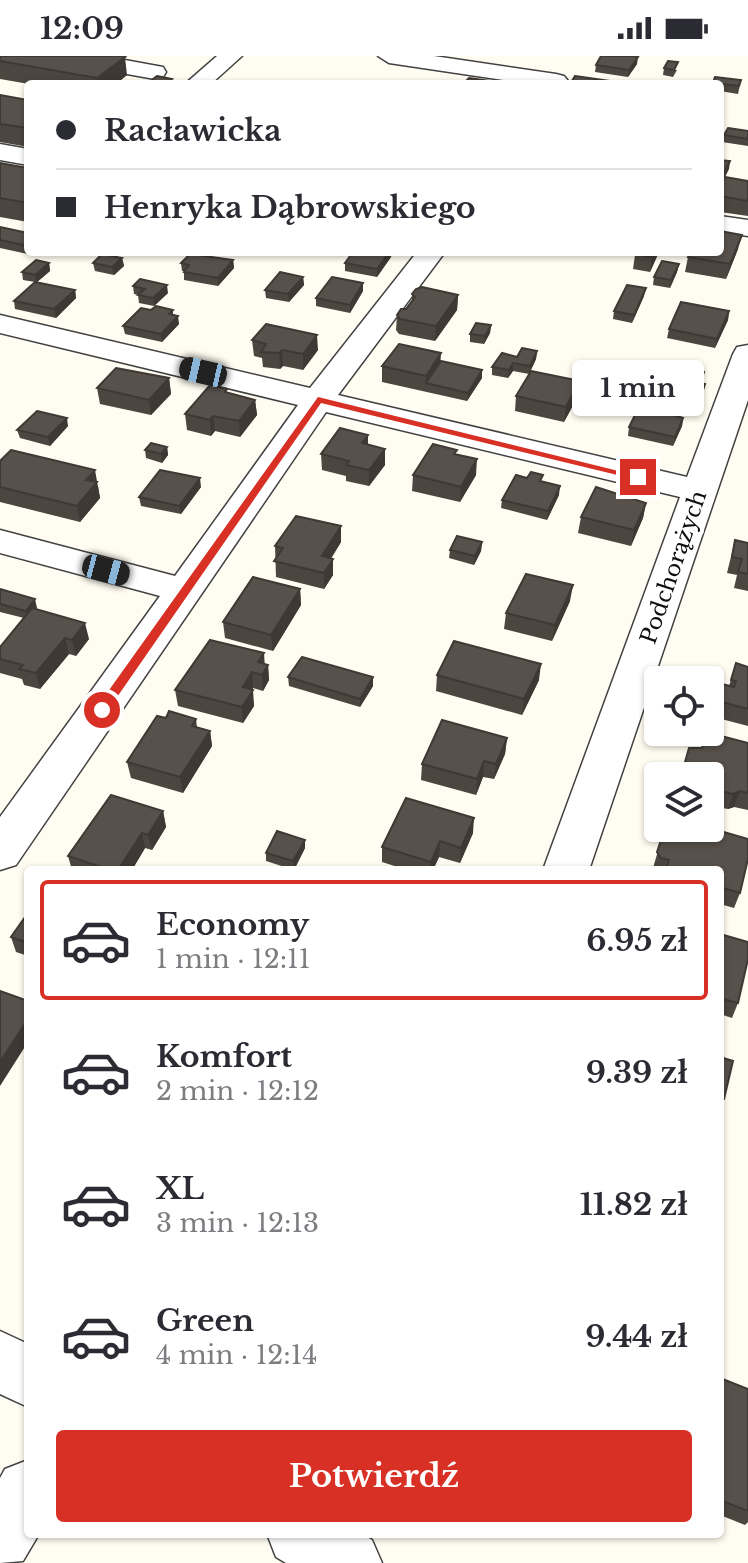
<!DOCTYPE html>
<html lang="pl">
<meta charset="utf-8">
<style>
:root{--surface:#fff;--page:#f7f7f7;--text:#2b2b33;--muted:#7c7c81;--line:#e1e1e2;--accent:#d93025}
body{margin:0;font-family:"Libre Baskerville",serif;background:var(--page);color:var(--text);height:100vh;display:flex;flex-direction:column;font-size:30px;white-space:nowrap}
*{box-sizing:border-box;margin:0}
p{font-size:26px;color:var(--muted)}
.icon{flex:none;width:44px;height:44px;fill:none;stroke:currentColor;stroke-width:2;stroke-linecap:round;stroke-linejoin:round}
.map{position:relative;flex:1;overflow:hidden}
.side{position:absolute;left:24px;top:810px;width:700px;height:672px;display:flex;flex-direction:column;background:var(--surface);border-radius:8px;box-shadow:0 2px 6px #0004}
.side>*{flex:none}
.top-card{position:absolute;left:24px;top:24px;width:700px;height:176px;border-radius:8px;box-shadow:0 2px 6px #0004;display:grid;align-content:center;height:176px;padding:0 32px;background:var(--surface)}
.fabs{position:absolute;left:644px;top:610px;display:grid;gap:16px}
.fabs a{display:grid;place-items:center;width:80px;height:80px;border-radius:8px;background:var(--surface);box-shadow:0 2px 6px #0004;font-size:40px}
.end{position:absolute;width:36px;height:36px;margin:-18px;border:10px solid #d93025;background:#fff;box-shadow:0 0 0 4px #fff}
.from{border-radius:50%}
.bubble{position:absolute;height:56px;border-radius:8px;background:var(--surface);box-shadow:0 2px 6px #0004;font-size:26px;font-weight:800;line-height:56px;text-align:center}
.car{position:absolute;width:24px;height:48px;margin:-24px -12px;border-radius:10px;box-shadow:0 0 6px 2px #0007;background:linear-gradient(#222 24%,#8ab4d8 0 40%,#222 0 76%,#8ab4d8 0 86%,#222 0)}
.top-card b{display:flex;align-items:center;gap:28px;height:76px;font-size:30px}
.top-card b+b{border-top:2px solid var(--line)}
.top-card i{width:20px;height:20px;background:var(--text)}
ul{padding:14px 0 0;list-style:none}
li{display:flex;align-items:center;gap:24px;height:120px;margin:0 16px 12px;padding:0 16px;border:4px solid transparent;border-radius:8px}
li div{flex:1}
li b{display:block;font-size:30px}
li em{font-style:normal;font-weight:800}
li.active{border-color:var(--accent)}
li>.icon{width:72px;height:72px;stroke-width:1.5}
.action{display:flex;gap:16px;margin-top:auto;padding:16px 32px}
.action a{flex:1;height:92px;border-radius:8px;background:var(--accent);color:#fff;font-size:32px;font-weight:800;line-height:92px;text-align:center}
.status{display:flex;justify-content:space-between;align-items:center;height:56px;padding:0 40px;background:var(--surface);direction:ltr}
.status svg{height:22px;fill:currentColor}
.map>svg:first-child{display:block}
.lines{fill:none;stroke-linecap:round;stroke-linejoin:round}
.minor-casing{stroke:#424242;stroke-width:3}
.minor{fill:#fff;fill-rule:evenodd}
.wall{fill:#4c4640}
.shaded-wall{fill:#3e3934}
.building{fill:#58514b;stroke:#3e3934;stroke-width:2}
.route{fill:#d93025}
.labels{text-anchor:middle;stroke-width:8;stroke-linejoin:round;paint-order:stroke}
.street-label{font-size:22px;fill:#0f0f0f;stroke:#fff}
</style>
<div class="status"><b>12:09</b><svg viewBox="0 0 49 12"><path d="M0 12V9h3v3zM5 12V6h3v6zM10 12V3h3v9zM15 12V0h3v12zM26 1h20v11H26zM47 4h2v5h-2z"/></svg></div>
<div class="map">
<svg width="748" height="1507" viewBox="0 0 748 1507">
<rect width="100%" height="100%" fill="#fffdf1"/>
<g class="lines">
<defs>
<path id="minor" d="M54,0H103L163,11L166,16L163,21L155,23L65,7Z
M217,0H242L211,28H185Z
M378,0H434L556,18L564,20L568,25L565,28H530L389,7Z
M0,88L28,93V109L0,104Z
M720,160L748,164V180L720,176Z
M417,196H445L338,339L687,421L733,298L737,291L748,289V344L589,814H543L680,441L326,356L16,809L0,814V761L160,540L0,497V474L175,520L298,349L0,277V259L310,332Z
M0,1275L28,1288V1351L0,1338Z
M28,1404V1478H39L23,1505L0,1507V1422L5,1413Z
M267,1478H362L372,1484L382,1507H286L276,1501Z"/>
</defs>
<!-- minor casing -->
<use href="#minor" class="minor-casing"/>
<!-- minor -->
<use href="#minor" class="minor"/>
</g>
<!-- wall -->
<path class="wall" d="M0,0L127,19L116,28H29L0,23Z
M637,8L628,21L595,16L596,9Z
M664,12L677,14L673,21L663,19Z
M715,21L741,24L738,38L720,35V28H712Z
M0,39L28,44V91L0,86Z
M748,75V90L722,86L724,79Z
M0,107L28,112V166L0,161Z
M748,125V160L720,156V131Z
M0,171L28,177V196H35L32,199L0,192Z
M738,193L726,223L685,216L688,201Z
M324,196H340L337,200L324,197Z
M353,196H392L391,201L377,221L345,215V207Z
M630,196H659L650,216L633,213L635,199L630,198Z
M122,202L124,210L114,219L95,215L93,207Z
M233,204L234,212L218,230L184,224V215H182L181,207Z
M49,207L50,215L37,226L75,234L76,242L56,262L15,253L14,245L35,226L23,224L22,216Z
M679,208L677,216L670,232L653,229L654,221Z
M303,221L304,229L289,246L266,242L265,234Z
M363,227V235L350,257L316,250V242Z
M133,230L168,237L154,250L139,247L138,239L134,238Z
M412,238L458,239L457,254L435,285L399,278L396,274L397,259L406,253L412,245Z
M644,240L632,267L613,263L614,255Z
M173,254V259L179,268L162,286L125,278L123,270Z
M729,255L728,264L715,292L667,282L669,273Z
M491,269L490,277L484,288L470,286V278Z
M252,284L318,294L303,314L283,310L280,313L263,311L262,302L254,300Z
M537,295L536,303L530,316L574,323L575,318L592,315L591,323L588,330L579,328L578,340L564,366L515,355L516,340L529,318L513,315L508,322L492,319V311L517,301Z
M441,305L482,314V322L467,345L382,326V310Z
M169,322L171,338L151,359L100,348L97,332Z
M701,327L703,336L701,342L695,341L692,347L652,339L648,348L601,339L603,331H653Z
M227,333V336L255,344L257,359L240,381L215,375L211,380L187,374L185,358Z
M683,362L682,370L673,390L628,380L629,371Z
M68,370L50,390L20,382L17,374Z
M368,379V389L385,409L369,430L346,425V420L322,414L321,398Z
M167,391L168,399L162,407L146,402L145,394Z
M456,398L476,419L460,446L412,435L413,419Z
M0,405L98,430L100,442L80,466L0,446Z
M542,426L559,439L547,464L501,452L502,444Z
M201,431L181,458L141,450L139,441Z
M646,447L643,462L631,490L578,477L581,461Z
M341,470V486L331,502L333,519L324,533L276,521L275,490Z
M735,484L748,487V535L734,532L737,519L727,517Z
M482,486L481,495L474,509L449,502L450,494Z
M0,533L37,552L36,553L89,583L76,600L69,598L40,633L24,629L22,623L0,617V591L24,562L0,556Z
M300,533L301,549L273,595L225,582L223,566Z
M570,545L552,585L504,573L506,557Z
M736,607L748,611V670L710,660V625L729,630Z
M265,608L268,609L269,624L263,635L253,632L252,634L254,650L243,667L178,650L175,634Z
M437,619L539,624L522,659L436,635Z
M288,621L373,630L360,651L289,630Z
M166,662L196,663L197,671L210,675L212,690L183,737L131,722L127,706Z
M706,676L748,687V754L734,751L728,753L716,751L712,744H710V720H681L689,692H702Z
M507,682L505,698L494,723L483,721L476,739L421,724L422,708Z
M163,755L166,771L152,794L145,792L132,814H72L68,800Z
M679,772H710L748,783V803L740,837L734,852L720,848V814H655L653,812L662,781H676Z
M473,777L460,807L439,801L433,814H407L382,806V791Z
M305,792L294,814L266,805V797Z
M28,857V900L16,896L11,881Z
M720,878L738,947L732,962L720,958Z
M720,1322L748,1333V1466L745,1469L720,1459Z"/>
<!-- shaded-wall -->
<path class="shaded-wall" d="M125,1L127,19L116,28H98L97,22Z
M638,1L637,8L628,21L629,14Z
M730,105L729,113L722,127L723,119Z
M742,179L738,193L726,223L730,208Z
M389,196H392L391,201L377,221V213Z
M654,196H659L650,216L652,201Z
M122,202L124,210L114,219L112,211Z
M233,204L234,212L218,230V222Z
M49,207L50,215L36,227L35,219Z
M679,208L677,216L670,232L671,224Z
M303,221L304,229L289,246L288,238Z
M363,227V235L350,257V249Z
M167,229L168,237L154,250L153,242Z
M646,232L644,240L632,267L634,259Z
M75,234L76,242L56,262L54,253Z
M458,239L457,254L435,285L436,270Z
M729,255L728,264L715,292L717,283Z
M178,260L179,268L162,286L161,278Z
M491,269L490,277L484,288L485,280Z
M317,279L318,294L303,314V298Z
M282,294L283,310L280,313L279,297Z
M537,295L536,303L529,318L530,310Z
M441,297L440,313L426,327L425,336L426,320Z
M513,307V315L508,322L509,314Z
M482,314V322L467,345L468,337Z
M169,322L171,338L151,359L149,344Z
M580,325L578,340L564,366L566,351Z
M255,344L257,359L240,381L239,365Z
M213,360L215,375L211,380L210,364Z
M67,362L68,370L50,390L48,381Z
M683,362L682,370L673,390L675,381Z
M368,379V395L362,387Z
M167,391L168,399L162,407L161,398Z
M385,393V409L369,430V414Z
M477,403L476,419L460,446L461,431Z
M95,414L100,442L80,466L77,450L86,424Z
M200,422L201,431L181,458L179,450Z
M560,430L559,439L547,464L548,455Z
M646,447L643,462L631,490L634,474Z
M341,470V486L323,516L322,500Z
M482,486L481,495L474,509L475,500Z
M333,503V519L324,533V517Z
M573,529L570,545L552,585L555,569Z
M300,533L301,549L273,595L271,579Z
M35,543L37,552L28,563L26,555Z
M85,567L89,583L76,600L72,584Z
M65,582L69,598L40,633L36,617Z
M264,597L265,613L258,606Z
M541,608L539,624L522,659L524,643Z
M268,609L269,624L263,635L262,619Z
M252,616L253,632L246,644L253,634L254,650L243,667L242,651L243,631Z
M373,621V630L360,651V643Z
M210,675L212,690L183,737L180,721Z
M507,682L505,698L494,723L496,708Z
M484,705L483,721L476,739L477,723Z
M740,735L734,751L728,753L733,738Z
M163,755L166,771L152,794L148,779Z
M474,762L473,777L460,807L461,792Z
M142,777L145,792L132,814H118Z
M305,784V792L294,814L293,805Z
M440,785L439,801L433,814H430L431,806Z
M28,963V986L0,1030V1006Z"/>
<!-- building -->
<path class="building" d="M0,0H119L125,1L97,22L0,5Z
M601,0H632L638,1L629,14L596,9Z
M668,5L678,6L674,14L664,12Z
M157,20L172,23L166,28L149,26Z
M575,20L610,25L608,28H570Z
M715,21L741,24L739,30L713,27Z
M469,22L490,25L488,28H477L465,26Z
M0,39L28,44V72L0,68Z
M728,72L748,75V83L724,79Z
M720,104L730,105L723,119H720Z
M0,107L28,112V147L0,142Z
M725,121L748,125V145L720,140V131Z
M0,171L28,177V190L0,184Z
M720,175L742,179L730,208L688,201L691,196H720Z
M353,196H389L377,213L345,207Z
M636,196H654L652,201L635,198Z
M102,198L122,202L112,211L93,207Z
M190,198L233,204L218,222L184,216L189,209L181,207Z
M36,204L49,207L35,219L22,216Z
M662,205L679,208L671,224L654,221Z
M280,216L303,221L288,238L265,234Z
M332,221L363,227L350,249L316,242Z
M140,223L167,229L153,242L138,239L145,233L133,230Z
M35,226L75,234L54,253L14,245Z
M627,229L646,232L634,259L614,255Z
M422,231L458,239L436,270L400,263L397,259L401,253H406L415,241L412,238L416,233Z
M681,246L729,255L717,283L669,273Z
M156,250L173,254L169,258L178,260L161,278L123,270L141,252L151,254Z
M476,267L491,269L485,280L470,278Z
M266,268L317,279L303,298L282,294L279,297L261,296L266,288L252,284Z
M399,288L441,297L426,320L382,310Z
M522,292L537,295L530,310L513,307L509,314L492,311L502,297L517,301Z
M441,305L482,314L468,337L426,327Z
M664,307L704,316L700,327L705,328L703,334L697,333L694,339L653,330Z
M116,312L169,322L149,344L97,332Z
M578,312L592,315L589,322L575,318Z
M531,315L580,325L566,351L516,340Z
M607,321L654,331L650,340L603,331Z
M210,329L227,333L225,336L255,344L239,365L213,360L210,364L185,358Z
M640,349L683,362L675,381L629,371Z
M37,355L67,362L48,381L17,374Z
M340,372L368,379L362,387L385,393L369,414L346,409L349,405L321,398Z
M151,387L167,391L161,398L145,394Z
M433,388L457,394L454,398L477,403L461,431L413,419Z
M11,394L95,414L86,424L97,426L77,450L0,431V405Z
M160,414L200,422L179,450L139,441Z
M531,416L543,419L540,425L560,430L548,455L502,444L516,419L527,422Z
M596,431L646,447L634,474L581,461Z
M296,460L341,470L322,500L333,503L324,517L274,505L283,492L275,490Z
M457,480L482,486L475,500L450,494Z
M735,484L748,487V518L738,516L742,503L732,501Z
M526,518L573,529L555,569L506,557Z
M253,521L300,533L271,579L223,566Z
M0,533L35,543L26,555L0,548Z
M32,552L85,567L72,584L65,582L36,617L19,613L23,609L0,603V591Z
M210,584L264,597L258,606L268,609L262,619L252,616L243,631L253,634L242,651L175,634Z
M454,585L541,608L524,643L437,619Z
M302,601L373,621L360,643L288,621Z
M736,607L748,611V653L710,643V625L734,631L736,625L731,624Z
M169,655L196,663L192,670L210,675L180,721L127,706L157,660L166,662Z
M442,664L507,682L496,708L484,705L477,723L422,708Z
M706,676L748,687V737L740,735L733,738L721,735L717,729L710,727V720H694L697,714L685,706L689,692H702Z
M111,739L163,755L148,779L142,777L118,814H110L68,800Z
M406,742L474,762L461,792L440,785L431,806L382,791Z
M679,772H710L748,783V803L740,837L720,831V814H666L669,804L661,802L657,796L662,781H676Z
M277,775L305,784L293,805L266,797Z
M28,857V887L11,881Z
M720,878L748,886V903L738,947L720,942Z
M0,935L28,945V963L0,1006Z
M720,1001L733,1005L724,1043H720Z
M720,1322L748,1333V1455L720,1444Z"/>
<!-- route -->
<path class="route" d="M318,341L643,421L638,424L321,347L106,657H97V651Z"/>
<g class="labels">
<!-- street labels -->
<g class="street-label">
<text transform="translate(673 511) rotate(-71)" y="8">Podchorążych</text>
</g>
</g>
</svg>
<div class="fabs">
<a><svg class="icon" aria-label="locate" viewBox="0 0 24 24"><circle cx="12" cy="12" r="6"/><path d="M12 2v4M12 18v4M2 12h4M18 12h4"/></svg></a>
<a><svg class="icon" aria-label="layers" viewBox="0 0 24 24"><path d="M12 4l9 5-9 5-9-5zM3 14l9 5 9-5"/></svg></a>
</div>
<i class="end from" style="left:102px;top:654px"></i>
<i class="end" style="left:638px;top:421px"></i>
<div class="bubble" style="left:572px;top:304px;width:132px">1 min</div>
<i class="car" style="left:203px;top:316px;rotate:283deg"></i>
<i class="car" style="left:106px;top:514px;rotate:105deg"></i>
<div class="top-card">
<b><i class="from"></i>Racławicka</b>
<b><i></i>Henryka Dąbrowskiego</b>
</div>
<section class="side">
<ul>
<li class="active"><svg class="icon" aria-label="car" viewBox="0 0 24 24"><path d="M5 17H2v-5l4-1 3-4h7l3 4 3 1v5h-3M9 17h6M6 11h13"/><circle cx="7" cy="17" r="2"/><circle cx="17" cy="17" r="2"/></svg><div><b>Economy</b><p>1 min · 12:11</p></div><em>6.95 zł</em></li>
<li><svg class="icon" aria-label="car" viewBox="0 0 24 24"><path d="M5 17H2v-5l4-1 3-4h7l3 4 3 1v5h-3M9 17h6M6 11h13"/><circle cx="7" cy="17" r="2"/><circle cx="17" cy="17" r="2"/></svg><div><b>Komfort</b><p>2 min · 12:12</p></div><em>9.39 zł</em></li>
<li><svg class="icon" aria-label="car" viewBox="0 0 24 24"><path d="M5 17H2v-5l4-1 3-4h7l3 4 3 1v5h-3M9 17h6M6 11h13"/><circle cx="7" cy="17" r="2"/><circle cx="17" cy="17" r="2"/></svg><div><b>XL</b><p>3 min · 12:13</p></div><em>11.82 zł</em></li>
<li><svg class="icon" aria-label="car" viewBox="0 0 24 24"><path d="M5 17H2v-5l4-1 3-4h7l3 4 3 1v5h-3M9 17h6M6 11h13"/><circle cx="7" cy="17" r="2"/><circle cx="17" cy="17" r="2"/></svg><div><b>Green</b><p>4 min · 12:14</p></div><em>9.44 zł</em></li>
</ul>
<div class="action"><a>Potwierdź</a></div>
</section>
</div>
